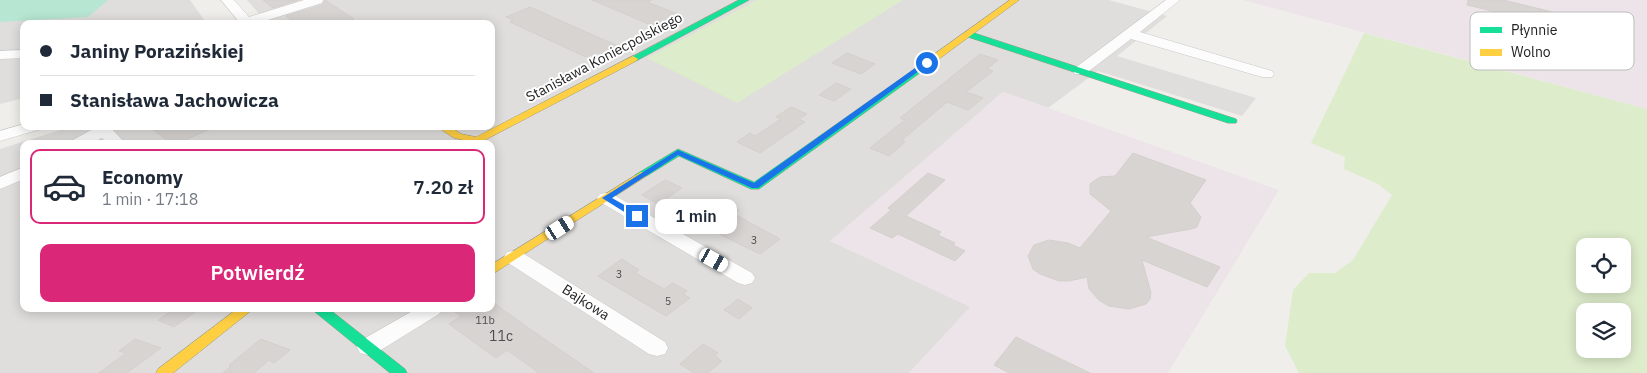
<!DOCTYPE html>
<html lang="pl">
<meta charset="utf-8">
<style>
:root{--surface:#fff;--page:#f2f2f3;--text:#1f2937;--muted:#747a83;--line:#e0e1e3;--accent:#db2777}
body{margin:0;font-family:"IBM Plex Sans",sans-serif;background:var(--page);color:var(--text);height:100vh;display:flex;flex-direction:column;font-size:19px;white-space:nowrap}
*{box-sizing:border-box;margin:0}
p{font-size:16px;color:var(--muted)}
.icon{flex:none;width:28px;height:28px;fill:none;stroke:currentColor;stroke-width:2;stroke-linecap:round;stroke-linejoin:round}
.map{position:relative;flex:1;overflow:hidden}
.details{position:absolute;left:20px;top:140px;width:475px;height:172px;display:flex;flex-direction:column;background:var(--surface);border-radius:10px;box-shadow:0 2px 12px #0003}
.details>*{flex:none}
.hud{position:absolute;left:20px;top:20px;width:475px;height:110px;border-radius:10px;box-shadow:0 2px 12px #0003;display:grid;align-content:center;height:110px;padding:0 20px;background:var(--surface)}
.controls{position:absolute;left:1576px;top:238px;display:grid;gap:10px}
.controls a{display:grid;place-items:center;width:55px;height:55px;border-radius:10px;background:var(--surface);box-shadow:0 2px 12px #0003;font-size:25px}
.end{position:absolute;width:22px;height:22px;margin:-11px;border:6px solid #1a73e8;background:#fff;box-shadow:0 0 0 2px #fff}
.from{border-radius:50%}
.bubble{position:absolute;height:35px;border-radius:10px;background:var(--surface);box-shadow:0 2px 12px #0003;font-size:16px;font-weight:600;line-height:35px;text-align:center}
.car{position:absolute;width:15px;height:30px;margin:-15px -8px;border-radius:6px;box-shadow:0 0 4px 1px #0007;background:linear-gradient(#fff 24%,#345 0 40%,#fff 0 76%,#345 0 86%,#fff 0)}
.hud b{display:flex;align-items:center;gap:18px;height:48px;font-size:19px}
.hud b+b{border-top:1px solid var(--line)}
.hud i{width:12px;height:12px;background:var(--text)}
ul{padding:9px 0 0;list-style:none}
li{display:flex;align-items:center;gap:15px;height:75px;margin:0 10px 8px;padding:0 10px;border:2px solid transparent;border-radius:10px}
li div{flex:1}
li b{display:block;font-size:19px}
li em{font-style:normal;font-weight:600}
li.current{border-color:var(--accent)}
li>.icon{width:45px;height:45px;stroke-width:1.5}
.action{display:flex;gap:10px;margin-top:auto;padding:10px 20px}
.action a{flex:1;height:58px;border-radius:10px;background:var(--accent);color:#fff;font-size:20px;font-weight:600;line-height:58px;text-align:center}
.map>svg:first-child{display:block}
.residential{fill:#dfdedc;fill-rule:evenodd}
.industrial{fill:#ede4e9}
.grass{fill:#ddeccb;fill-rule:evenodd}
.pitch{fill:#b7e6d2}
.building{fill:#d7d4d2;stroke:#d3d0cc}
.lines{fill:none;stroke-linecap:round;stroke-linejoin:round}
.street-casing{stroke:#c9c8c7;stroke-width:1}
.fast-casing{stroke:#999a82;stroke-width:1}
.slow-casing{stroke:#999a82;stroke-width:1}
.street{fill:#fdfcfc;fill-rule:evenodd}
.fast{fill:#16e098;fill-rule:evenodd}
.slow{fill:#ffcf43;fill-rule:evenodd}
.route{fill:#1a73e8}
.labels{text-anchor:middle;stroke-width:4;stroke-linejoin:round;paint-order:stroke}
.number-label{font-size:11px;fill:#4f4e4e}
.street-label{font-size:14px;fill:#222;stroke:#fff}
.near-number-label{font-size:14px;fill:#4f4e4e}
.key{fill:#fff;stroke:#bdbdbd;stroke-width:1}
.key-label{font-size:14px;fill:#222}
</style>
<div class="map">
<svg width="1647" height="373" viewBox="0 0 1647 373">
<rect width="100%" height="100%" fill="#f0eeeb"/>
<!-- residential -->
<path class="residential" d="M0,0H190L207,24H24V98L0,104Z
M247,0H1109L1167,16L1117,56L1256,98L1242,116L1098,71L1048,108L1003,92L831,241L971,307L909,373H0V149L73,126H491V24H268ZM24,144H491V309H24Z"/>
<!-- industrial -->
<path class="industrial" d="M1243,0H1647V109L1533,78Z
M1003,92L1279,190L1168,373H909L970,307L830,241Z"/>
<!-- grass -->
<path class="grass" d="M757,0H903L737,103L647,58Z
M1364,33L1647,109V373H1299L1285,346L1293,290L1309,273H1335L1353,260L1392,195L1378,184L1344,169L1345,157L1311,143ZM1585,246H1622V284H1585ZM1585,311H1622V349H1585Z"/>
<!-- pitch -->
<path class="pitch" d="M0,0H108L88,17L0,22Z"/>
<!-- building -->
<path class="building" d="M263,0H298L273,8Z
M325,0L354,19L339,24H297L286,16L323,5Z
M592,0H652L647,2L683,16L662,26L655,23L651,25Z
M1468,0H1503L1598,23L1595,36L1467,5Z
M530,7L602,39L621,47L598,59L590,55L586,57L510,22L513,20L506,17Z
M847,53L875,64L861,74L832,63Z
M980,54L998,60L987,69L993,71L966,92L983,98L968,110L947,102L902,140L905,142L889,156L870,148L905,120L900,118Z
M836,83L851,89L834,101L819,95Z
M791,107L807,114L799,119L805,122L760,153L737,142L750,133L755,136L781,119L776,117Z
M148,126H217L176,144H172Z
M1133,153L1206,180L1190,203L1201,217L1197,227L1191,229L1146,237L1220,267L1207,287L1142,260L1151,293L1150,299L1146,304L1129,309L1109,306L1100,301L1089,289L1087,277L1069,281H1059L1040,274L1033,269L1028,256L1034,245L1049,240L1068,243L1080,248L1111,211L1090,194V184L1100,177L1115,176Z
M928,173L945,180L906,216L941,232L938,235L955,243L953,245L965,251L955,261L898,234L892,238L870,228L891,210L888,208Z
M665,180L682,188L658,204L642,195Z
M725,203L739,210L734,214L780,239L760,254L703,226L705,224L692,218L712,204L718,207Z
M622,259L639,270L635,273L664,289L673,283L687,291L683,294L690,298L666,316L598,276Z
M738,299L752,308L739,319L724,310Z
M491,301L530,329L594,373H539L507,350L496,358L449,324L461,316L451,309H491Z
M174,309H199L174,327L158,320Z
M1016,337L1038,348L1090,373H1009L994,365Z
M135,339L161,348L127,373H99L126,353L119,351Z
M261,339L290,350L274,363L269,360L254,373H223L231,366L229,365Z
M703,344L718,353L715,356L722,361L708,373H694L680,364Z"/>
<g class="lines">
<defs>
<path id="street" d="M221,0H234L249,17L304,0H323L322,3L255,24H241Z
M1166,0H1180L1140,32L1272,71L1274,74L1272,77H1262L1131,39L1085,74H1075L1073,71L1075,68Z
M24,50V58L0,59V51Z
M24,124V126H43L41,129L0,141V131Z
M91,126H109L126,144H108L102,138L90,144H69L71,141L93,129Z
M24,167V179L0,189V177Z
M606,193L612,194L752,273L755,278L752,283L745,285L738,283L600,202L597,198L600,194Z
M514,251L521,252L665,342L668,348L665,354L657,356L649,354L507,262L504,257L507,252Z
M416,309H442L439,314L376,353L368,355L360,353L357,347L360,341Z"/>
<path id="fast" d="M739,0H749L636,61L633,62L628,59Z
M968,31L1236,119L1237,121L1236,123H1228L965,36L964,34Z
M925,62L930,65L928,67L759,189H751L679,156L645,177H637L635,175L678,149L754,182Z
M314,309H329L405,369L407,373H390L315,312Z"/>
<path id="slow" d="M1010,0H1019L928,67H922V63Z
M633,56L638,59L636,61L481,142L477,143L454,138L436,126H449L461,134L476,137Z
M641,172L645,173L647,175L645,177L491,275V265Z
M237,309H253L173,373H156L158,369Z"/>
</defs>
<!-- street casing -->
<use href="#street" class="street-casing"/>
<!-- fast casing -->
<use href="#fast" class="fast-casing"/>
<!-- slow casing -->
<use href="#slow" class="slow-casing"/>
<!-- street -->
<use href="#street" class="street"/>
<!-- fast -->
<use href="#fast" class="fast"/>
<!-- slow -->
<use href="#slow" class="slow"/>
</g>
<!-- route -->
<path class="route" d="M925,61L930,63L758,188H752L678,155L612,198L640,214V218H634L602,198L678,150L754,183Z"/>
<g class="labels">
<!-- number labels -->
<g class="number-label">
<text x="754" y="244">3</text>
<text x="619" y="278">3</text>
<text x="668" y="305">5</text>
<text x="485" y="324">11b</text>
</g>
<!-- street labels -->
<g class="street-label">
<text transform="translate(604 57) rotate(-28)" y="5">Stanisława Koniecpolskiego</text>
<text transform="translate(586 302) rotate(33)" y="5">Bajkowa</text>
</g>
<!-- near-number labels -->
<g class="near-number-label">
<text x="501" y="341">11c</text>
</g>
</g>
<!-- legend -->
<rect x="1470" y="12" width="164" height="58" rx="8" class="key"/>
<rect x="1480" y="27" width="22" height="6" fill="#16e098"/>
<rect x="1480" y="49" width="22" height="7" fill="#ffcf43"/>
<g class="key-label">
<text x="1511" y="35">Płynnie</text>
<text x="1511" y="57">Wolno</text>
</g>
</svg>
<div class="controls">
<a><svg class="icon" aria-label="locate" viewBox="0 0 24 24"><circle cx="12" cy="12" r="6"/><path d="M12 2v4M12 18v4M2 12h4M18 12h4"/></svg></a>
<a><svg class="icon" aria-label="layers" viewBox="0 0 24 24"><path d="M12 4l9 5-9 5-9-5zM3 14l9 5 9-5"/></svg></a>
</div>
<i class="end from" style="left:927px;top:63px"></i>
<i class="end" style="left:637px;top:216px"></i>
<div class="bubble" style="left:655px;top:199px;width:82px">1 min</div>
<i class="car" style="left:560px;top:228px;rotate:58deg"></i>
<i class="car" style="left:714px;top:260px;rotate:119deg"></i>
<div class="hud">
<b><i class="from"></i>Janiny Porazińskiej</b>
<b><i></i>Stanisława Jachowicza</b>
</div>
<section class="details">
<ul>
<li class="current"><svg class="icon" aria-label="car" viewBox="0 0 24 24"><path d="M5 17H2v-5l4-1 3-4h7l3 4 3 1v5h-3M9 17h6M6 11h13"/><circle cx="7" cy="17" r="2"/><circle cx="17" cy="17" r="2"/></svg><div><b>Economy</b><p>1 min · 17:18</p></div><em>7.20 zł</em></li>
</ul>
<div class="action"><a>Potwierdź</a></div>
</section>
</div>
